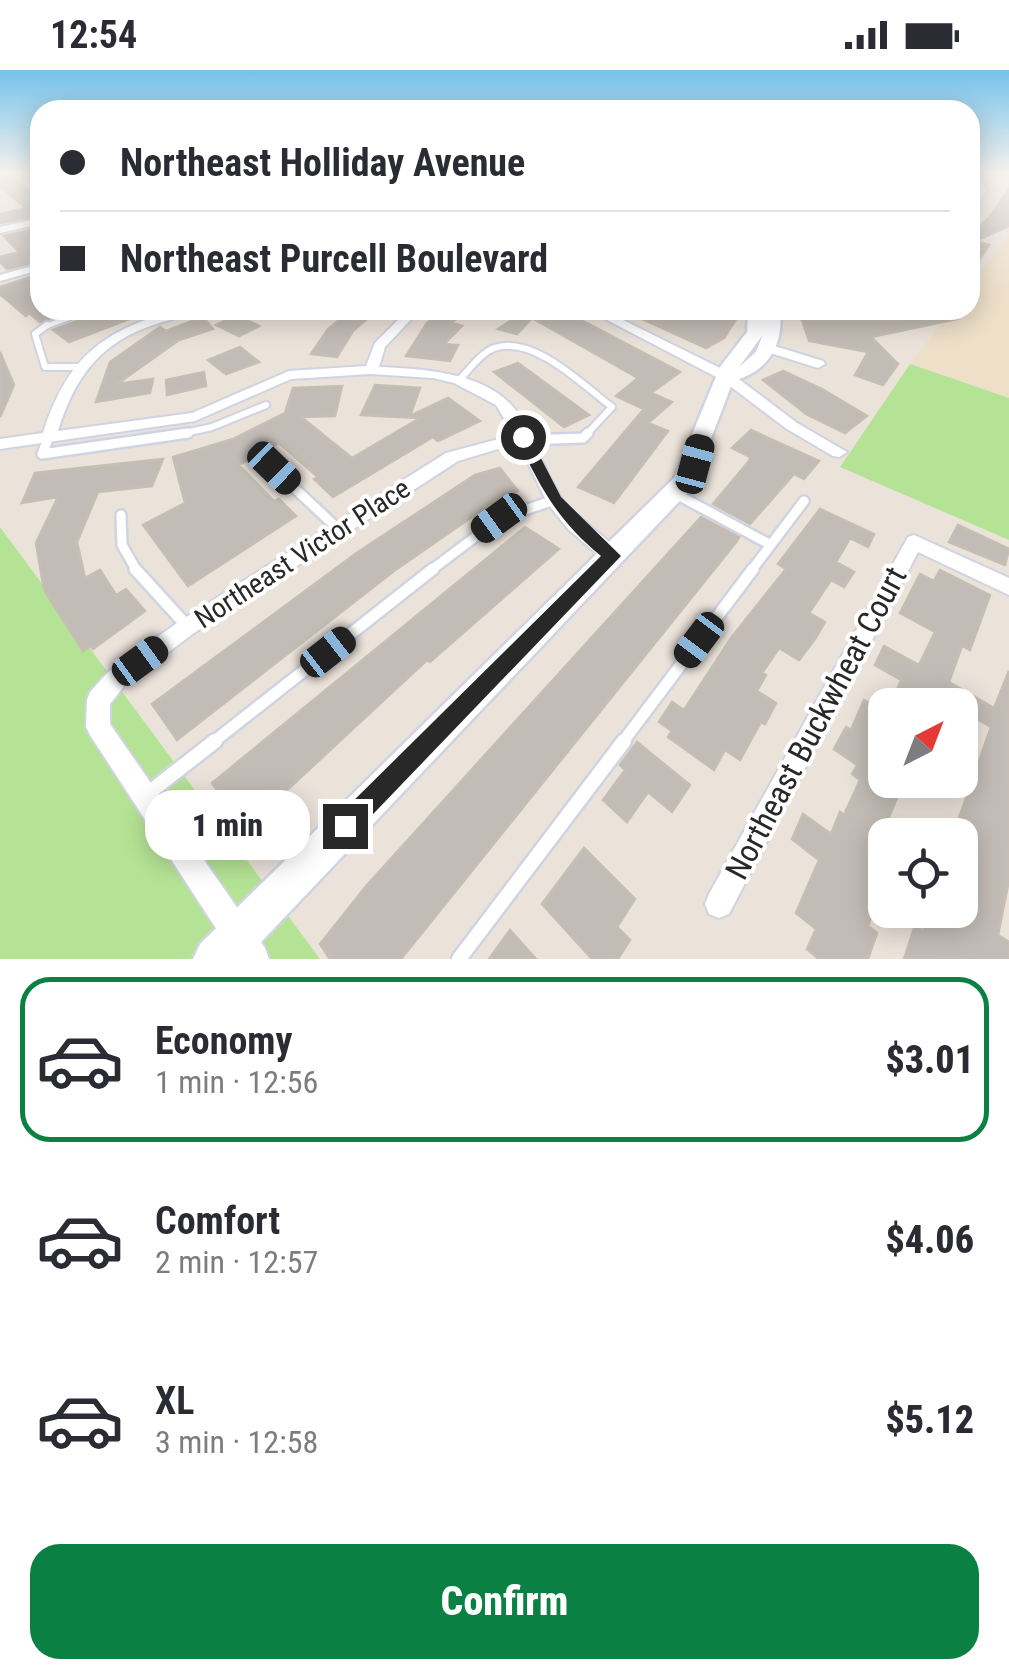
<!DOCTYPE html>
<meta charset="utf-8">
<style>
:root{--surface:#fff;--page:#f2f2f3;--text:#2b2b33;--muted:#7c7c81;--line:#e1e1e2;--accent:#0b8043}
body{margin:0;font-family:"Roboto Condensed",sans-serif;background:var(--page);color:var(--text);height:100vh;display:flex;flex-direction:column;font-size:38px;white-space:nowrap}
*{box-sizing:border-box;margin:0}
p{font-size:32px;color:var(--muted)}
.icon{flex:none;width:55px;height:55px;fill:none;stroke:currentColor;stroke-width:2;stroke-linecap:round;stroke-linejoin:round}
.map{position:relative;height:889px;overflow:hidden}
.details{display:flex;flex-direction:column;background:var(--surface);flex:1}
.details>*{flex:none}
.hud{position:absolute;left:30px;top:30px;width:950px;height:220px;border-radius:30px;box-shadow:0 5px 25px #0003;display:grid;align-content:center;height:220px;padding:0 30px;background:var(--surface)}
.needle{width:65px;rotate:42deg}
.fabs{position:absolute;left:868px;top:618px;display:grid;gap:20px}
.fabs a{display:grid;place-items:center;width:110px;height:110px;border-radius:20px;background:var(--surface);box-shadow:0 5px 25px #0003;font-size:50px}
.end{position:absolute;width:45px;height:45px;margin:-22px;border:12px solid #282828;background:#fff;box-shadow:0 0 0 5px #fff}
.from{border-radius:50%}
.bubble{position:absolute;height:70px;border-radius:30px;background:var(--surface);box-shadow:0 5px 25px #0003;font-size:32px;font-weight:800;line-height:70px;text-align:center}
.car{position:absolute;width:30px;height:60px;margin:-30px -15px;border-radius:12px;box-shadow:0 0 8px 2px #0007;background:linear-gradient(#222 24%,#8ab4d8 0 40%,#222 0 76%,#8ab4d8 0 86%,#222 0)}
.hud b{display:flex;align-items:center;gap:35px;height:95px;font-size:38px}
.hud b+b{border-top:2px solid var(--line)}
.hud i{width:25px;height:25px;background:var(--text)}
ul{padding:18px 0 0;list-style:none}
li{display:flex;align-items:center;gap:30px;height:165px;margin:0 20px 15px;padding:0 10px;border:5px solid transparent;border-radius:30px}
li div{flex:1}
li b{display:block;font-size:38px}
li em{font-style:normal;font-weight:800}
li.on{border-color:var(--accent)}
li>.icon{width:90px;height:90px;stroke-width:1.5}
.button{display:flex;gap:20px;margin-top:auto;padding:20px 30px}
.button a{flex:1;height:115px;border-radius:30px;background:var(--accent);color:#fff;font-size:40px;font-weight:800;line-height:115px;text-align:center}
.status{display:flex;justify-content:space-between;align-items:center;height:70px;padding:0 50px;background:var(--surface);direction:ltr}
.status svg{height:28px;fill:currentColor}
.map>svg:first-child{display:block}
.education{fill:#eddfc8}
.green{fill:#b5e395}
.building{fill:#c3bcb6;stroke:#c6beb3;stroke-width:2.5}
.lines{fill:none;stroke-linecap:round;stroke-linejoin:round}
.lane-far4-casing{stroke:#cfd4e2;stroke-width:8}
.lane-far3-casing{stroke:#cfd4e2;stroke-width:10}
.lane-far2-casing{stroke:#cfd4e2;stroke-width:14}
.lane-far1-casing{stroke:#cfd4e2;stroke-width:16}
.lane-casing{stroke:#cfd4e2;stroke-width:19}
.street-casing{stroke:#cfd4e2;stroke-width:4}
.secondary-casing{stroke:#cfd4e2;stroke-width:5}
.lane-far4{stroke:#fff;stroke-width:5}
.lane-far3{stroke:#fff;stroke-width:6}
.lane-far2{stroke:#fff;stroke-width:9}
.lane-far1{stroke:#fff;stroke-width:11}
.lane{stroke:#fff;stroke-width:14}
.street{fill:#fff;fill-rule:evenodd}
.secondary{fill:#fff;fill-rule:evenodd}
.route{fill:#282828}
.labels{text-anchor:middle;stroke-width:8;stroke-linejoin:round;paint-order:stroke}
.street-label{font-size:28px;fill:#282828;stroke:#fff}
.near-street-label{font-size:32px;fill:#282828;stroke:#fff}
</style>
<div class="status"><b>12:54</b><svg viewBox="0 0 49 12"><path d="M0 12V9h3v3zM5 12V6h3v6zM10 12V3h3v9zM15 12V0h3v12zM26 1h20v11H26zM47 4h2v5h-2z"/></svg></div>
<div class="map">
<svg width="1009" height="889" viewBox="0 0 1009 889">
<rect width="100%" height="100%" fill="#ebe2da"/>
<!-- education -->
<path class="education" d="M1009,165V328L910,294L952,240H970V216Z"/>
<!-- green -->
<path class="green" d="M910,294L1009,328V470L840,397Z
M0,457L320,889H0Z"/>
<!-- building -->
<path class="building" d="M0,103L40,126V145L0,153V144L26,138L0,116Z
M1009,119V156L975,171L989,175L970,203V165L988,149Z
M40,158V191L7,199L0,192V187L19,182L4,166Z
M40,204V240H72L40,252L29,243L26,246L0,224V217Z
M96,240H144L145,243L69,272L53,260L92,246Z
M351,240H377L353,261L337,287L311,284L328,259Z
M442,240L458,248L451,253L462,256L444,274L458,275L450,291L406,286L427,253Z
M518,240H562L680,302L651,323L672,332L648,353L668,361L614,433L578,417L644,339L616,326L638,308L532,248L517,264L498,259L523,243Z
M623,240H728L740,243L724,268L706,278Z
M908,240H957V249L871,267L898,294L883,315L855,305L868,282L809,271L802,250L899,251Z
M236,245L259,256L239,266L216,255Z
M203,247L213,259L179,270L117,314L153,309L150,323L96,332L110,292L160,257L166,261Z
M240,277L259,292L226,304L208,290Z
M0,282L14,315L0,347Z
M518,293L589,345L564,357L494,302Z
M783,301L822,319L867,346L845,363L806,344L763,310Z
M204,302L206,316L167,325L166,310Z
M375,315L420,318L410,346L448,328L480,351L438,371L433,367L333,427L314,409L318,407L279,373L239,395L274,431L279,429L296,446L188,516L143,455L185,433L173,387L233,369L285,343L293,318L342,316L335,346L301,347L352,388L420,348L361,345Z
M751,360L819,391L804,409L794,404L750,454L713,434L749,391L750,387L732,378Z
M163,389L152,416L98,422L77,472L85,508L100,500L116,525L126,519L145,541L93,579L91,576L83,581L44,520L36,473L58,427L22,433L35,403Z
M500,398L518,421L499,428L394,501L177,670L152,634L358,482L475,405Z
M820,439L874,464L868,477L850,468L836,492L854,502L844,517L831,510L809,543L825,552L815,569L799,590L779,578L762,603L766,605L757,621L776,633L765,654L761,652L740,690L725,680L714,700L668,667L672,661L659,652L672,632L684,640L731,568L786,499L778,494Z
M701,447L739,467L737,471L401,889H330L320,874L367,815Z
M958,455L1009,479L1005,495L949,472Z
M525,457L559,479L430,592L427,590L244,760L212,713Z
M940,500L990,525L970,580L962,576L949,612L994,638L1009,601V810L998,865L1009,872V889H904L915,855L923,861L929,840H960V765H953L991,657L975,648L979,635H891L901,610L875,595L884,576L919,595L935,562L900,543L920,504L934,511Z
M864,630L885,642V710H904L880,770L885,774V807L868,856L877,863L868,889H819L807,879L816,859L796,843L819,790L792,769L803,744L831,764L840,742L844,745L860,710L852,704L857,695L834,679L846,657L851,660Z
M637,672L690,715L672,742L648,722L627,752L603,730L625,700L620,695Z
M584,778L635,829L617,857L630,870L618,889H592L542,834Z
M510,860L536,889H489Z"/>
<g class="lines">
<defs>
<path id="lane-far4" d="M150,240L160,248
M44,257L90,240"/>
<path id="lane-far3" d="M47,255L35,264L45,297H76
M459,310C469,300 481,283 494,278C533,264 584,316 612,337L586,365
M176,365L212,357L266,335"/>
<path id="lane-far2" d="M50,364L42,384L188,363
M525,370L583,368L588,363
M273,398L337,458
M676,424L771,475
M121,445L122,475L137,501
M430,501L499,449L554,430
M751,501L804,431"/>
<path id="lane-far1" d="M135,499L187,556
M212,673L433,499
M622,673L753,499"/>
<path id="lane" d="M146,725L215,671
M459,889L624,671"/>
<path id="street" d="M27,103L40,105V110L28,105Z
M973,103H981L986,121L970,145V135L978,121Z
M40,148V154L0,163V157Z
M40,194V200L0,211V205Z
M178,240H197C182,248 162,251 145,258C96,277 73,312 58,361L192,343L289,301L366,296L375,273L408,240H420L385,277L379,297C424,299 492,302 519,345C536,371 544,402 561,427C577,451 606,463 621,486L619,491H605L568,459L548,434L518,373L458,391L194,563L125,615L110,634V654L265,878L269,889H236L90,665L86,657L87,630L90,622L109,601L180,551L446,383L514,365L496,335L454,313L433,308L371,304L291,309L195,351L0,379V369L43,363C67,288 102,260 178,240Z
M588,240H603L732,304L797,353L847,382L839,387L833,386L787,359L722,310Z
M768,274L823,291L825,294L818,298L764,281V275Z
M914,465L1009,508V525L918,482L729,844L719,848L709,844L705,834L709,824L908,467Z"/>
<path id="secondary" d="M748,240H780C784,275 768,302 733,311L692,418L245,889H193L200,874L674,408L720,297L747,262ZM763,264L756,282L739,297L762,266Z"/>
</defs>
<!-- lane-far4 casing -->
<use href="#lane-far4" class="lane-far4-casing"/>
<!-- lane-far3 casing -->
<use href="#lane-far3" class="lane-far3-casing"/>
<!-- lane-far2 casing -->
<use href="#lane-far2" class="lane-far2-casing"/>
<!-- lane-far1 casing -->
<use href="#lane-far1" class="lane-far1-casing"/>
<!-- lane casing -->
<use href="#lane" class="lane-casing"/>
<!-- street casing -->
<use href="#street" class="street-casing"/>
<!-- secondary casing -->
<use href="#secondary" class="secondary-casing"/>
<!-- lane-far4 -->
<use href="#lane-far4" class="lane-far4"/>
<!-- lane-far3 -->
<use href="#lane-far3" class="lane-far3"/>
<!-- lane-far2 -->
<use href="#lane-far2" class="lane-far2"/>
<!-- lane-far1 -->
<use href="#lane-far1" class="lane-far1"/>
<!-- lane -->
<use href="#lane" class="lane"/>
<!-- street -->
<use href="#street" class="street"/>
<!-- secondary -->
<use href="#secondary" class="secondary"/>
</g>
<!-- sky -->
<linearGradient id="sky" x2="0" y2="1"><stop stop-color="#75c2eb"/><stop offset="0.45" stop-color="#f6f2ee"/><stop offset="1" stop-color="#f6f2ee" stop-opacity="0"/></linearGradient>
<rect width="1009" height="228" fill="url(#sky)"/>
<!-- route -->
<path class="route" d="M523,362L530,367L561,427L621,486L353,765L345,769L336,765L332,756L336,748L601,486C556,449 541,418 516,367Z"/>
<g class="labels">
<!-- street labels -->
<g class="street-label">
<text transform="translate(302 483) rotate(-33)" y="10">Northeast Victor Place</text>
</g>
<!-- near-street labels -->
<g class="near-street-label">
<text transform="translate(816 653) rotate(-62)" y="11">Northeast Buckwheat Court</text>
</g>
</g>
</svg>
<div class="fabs">
<a><svg class="needle" viewBox="-14 -14 28 28"><path d="M0-13l5 13h-10z" fill="#e53935"/><path d="M0 13l5-13h-10z" fill="#7c7c81"/></svg></a>
<a><svg class="icon" aria-label="locate" viewBox="0 0 24 24"><circle cx="12" cy="12" r="6"/><path d="M12 2v4M12 18v4M2 12h4M18 12h4"/></svg></a>
</div>
<i class="end from" style="left:523px;top:367px"></i>
<i class="end" style="left:345px;top:756px"></i>
<div class="bubble" style="left:145px;top:720px;width:165px">1 min</div>
<i class="car" style="left:695px;top:394px;rotate:15deg"></i>
<i class="car" style="left:274px;top:398px;rotate:134deg"></i>
<i class="car" style="left:499px;top:448px;rotate:234deg"></i>
<i class="car" style="left:699px;top:570px;rotate:217deg"></i>
<i class="car" style="left:328px;top:582px;rotate:52deg"></i>
<i class="car" style="left:140px;top:591px;rotate:54deg"></i>
<div class="hud">
<b><i class="from"></i>Northeast Holliday Avenue</b>
<b><i></i>Northeast Purcell Boulevard</b>
</div>
</div>
<section class="details">
<ul>
<li class="on"><svg class="icon" aria-label="car" viewBox="0 0 24 24"><path d="M5 17H2v-5l4-1 3-4h7l3 4 3 1v5h-3M9 17h6M6 11h13"/><circle cx="7" cy="17" r="2"/><circle cx="17" cy="17" r="2"/></svg><div><b>Economy</b><p>1 min · 12:56</p></div><em>$3.01</em></li>
<li><svg class="icon" aria-label="car" viewBox="0 0 24 24"><path d="M5 17H2v-5l4-1 3-4h7l3 4 3 1v5h-3M9 17h6M6 11h13"/><circle cx="7" cy="17" r="2"/><circle cx="17" cy="17" r="2"/></svg><div><b>Comfort</b><p>2 min · 12:57</p></div><em>$4.06</em></li>
<li><svg class="icon" aria-label="car" viewBox="0 0 24 24"><path d="M5 17H2v-5l4-1 3-4h7l3 4 3 1v5h-3M9 17h6M6 11h13"/><circle cx="7" cy="17" r="2"/><circle cx="17" cy="17" r="2"/></svg><div><b>XL</b><p>3 min · 12:58</p></div><em>$5.12</em></li>
</ul>
<div class="button"><a>Confirm</a></div>
</section>
